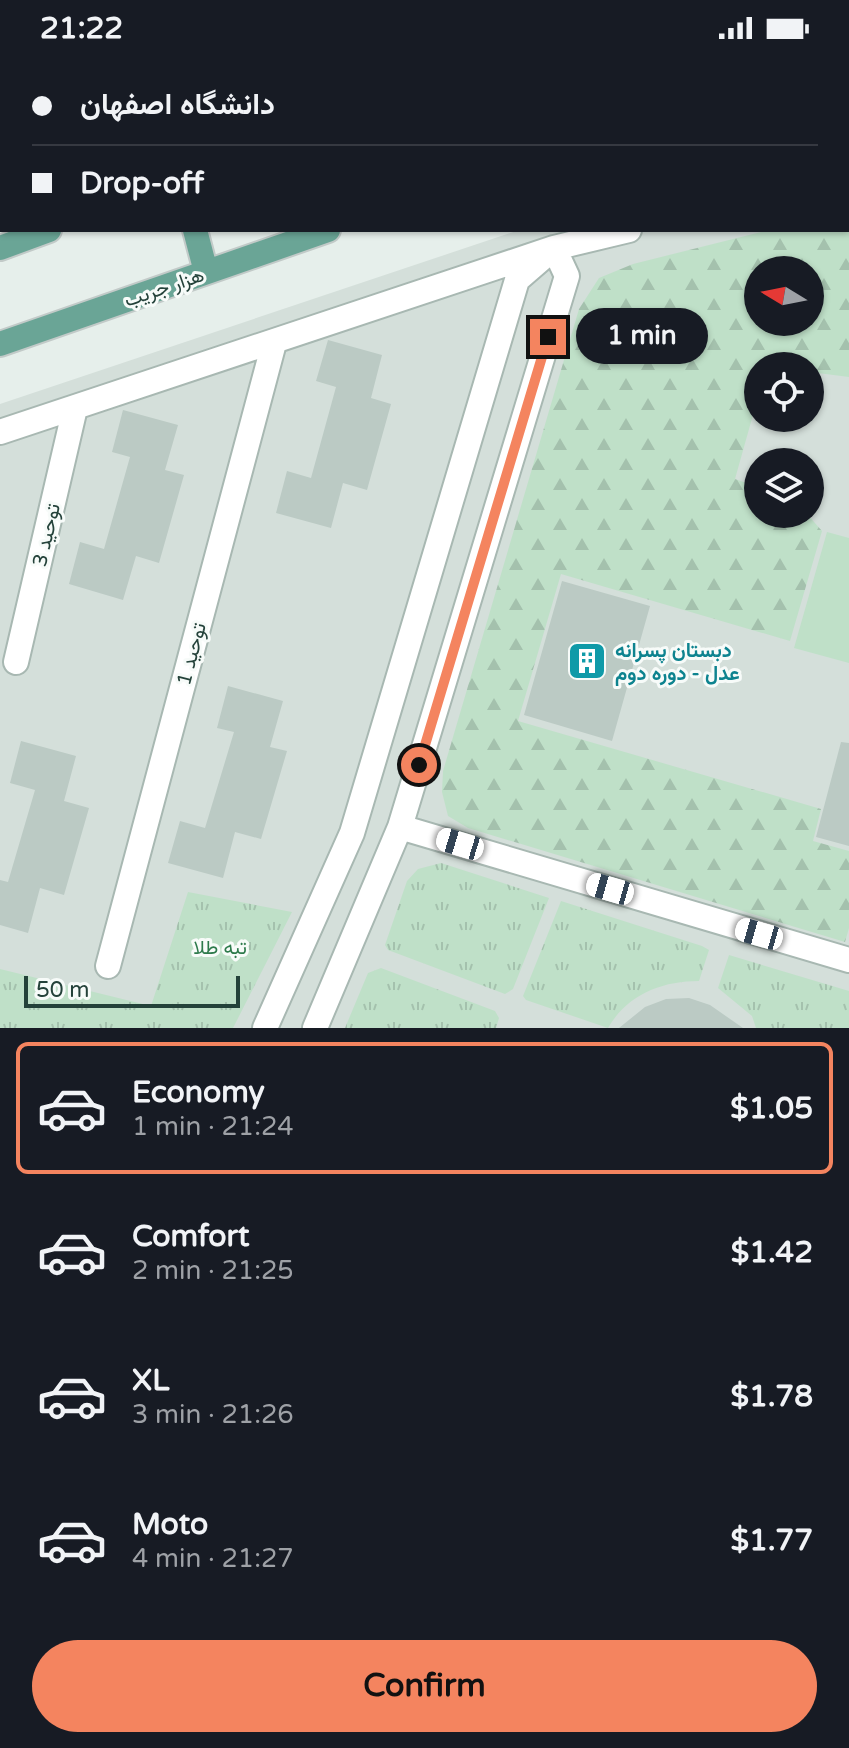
<!DOCTYPE html>
<meta charset="utf-8">
<style>
:root{--surface:#171b24;--page:#20242c;--text:#f1f3f6;--muted:#9ea1a6;--line:#363941;--accent:#f4845f}
body{margin:0;font-family:"Varela Round",Vazirmatn,sans-serif;background:var(--page);color:var(--text);height:100vh;display:flex;flex-direction:column;font-size:30px;white-space:nowrap}
*{box-sizing:border-box;margin:0}
p{font-size:26px;color:var(--muted)}
.icon{flex:none;width:44px;height:44px;fill:none;stroke:currentColor;stroke-width:2;stroke-linecap:round;stroke-linejoin:round}
.map{position:relative;height:972px;overflow:hidden}
.side{display:flex;flex-direction:column;background:var(--surface);flex:1}
.side>*{flex:none}
.hud{position:absolute;left:0px;top:0px;width:850px;height:176px;box-shadow:0 2px 6px #0004;display:grid;align-content:center;height:176px;padding:0 32px;background:var(--surface)}
.needle{width:52px;rotate:280deg}
.buttons{position:absolute;left:744px;top:200px;display:grid;gap:16px}
.buttons a{display:grid;place-items:center;width:80px;height:80px;border-radius:50%;background:var(--surface);box-shadow:0 2px 6px #0004;font-size:40px}
.scale{position:absolute;left:24px;bottom:20px;width:216px;box-sizing:border-box;padding-left:8px;border:4px solid #24423a;border-top:0;font-size:22px;line-height:28px;white-space:nowrap;color:#24423a;-webkit-text-stroke:6px #f7fbf9;paint-order:stroke}
.end{position:absolute;width:36px;height:36px;margin:-18px;border:10px solid #f4845f;background:#111;box-shadow:0 0 0 4px #111}
.from{border-radius:50%}
.bubble{position:absolute;height:56px;border-radius:28px;background:var(--surface);box-shadow:0 2px 6px #0004;font-size:26px;font-weight:700;line-height:56px;text-align:center}
.car{position:absolute;width:24px;height:48px;margin:-24px -12px;border-radius:10px;box-shadow:0 0 6px 2px #0007;background:linear-gradient(#fff 24%,#345 0 40%,#fff 0 76%,#345 0 86%,#fff 0)}
.hud b{display:flex;align-items:center;gap:28px;height:76px;font-size:30px}
.hud b+b{border-top:2px solid var(--line)}
.hud i{width:20px;height:20px;background:var(--text)}
ul{padding:14px 0 0;list-style:none}
li{display:flex;align-items:center;gap:24px;height:132px;margin:0 16px 12px;padding:0 16px;border:4px solid transparent;border-radius:12px}
li div{flex:1}
li b{display:block;font-size:30px}
li em{font-style:normal;font-weight:700}
li.on{border-color:var(--accent)}
li>.icon{width:72px;height:72px;stroke-width:1.5}
.action{display:flex;gap:16px;margin-top:auto;padding:16px 32px}
.action a{flex:1;height:92px;border-radius:48px;background:var(--accent);color:#111;font-size:32px;font-weight:700;line-height:92px;text-align:center}
.status{display:flex;justify-content:space-between;align-items:center;height:56px;padding:0 40px;background:var(--surface);direction:ltr}
.status svg{height:22px;fill:currentColor}
.map>svg:first-child{display:block}
.built{fill:#d4dfda;fill-rule:evenodd}
.grass{fill:url(#grass-tufts)}
.forest{fill:url(#forest-firs);fill-rule:evenodd}
.garden{fill:#bfe0c8}
.building{fill:#bbcac4}
.lines{fill:none;stroke-linecap:round;stroke-linejoin:round}
.minor-casing{stroke:#a8b8b2;stroke-width:28}
.major-casing{stroke:#c2cac8;stroke-width:28}
.minor{stroke:#fff;stroke-width:24}
.major{stroke:#6aa596;stroke-width:24}
.route{stroke:#f4845f;stroke-width:10}
.labels{text-anchor:middle;stroke-width:6;stroke-linejoin:round;paint-order:stroke}
.street-label{font-size:20px;fill:#24423a;stroke:#f7fbf9}
.culture-label{font-size:20px;font-weight:bold;fill:#0d838f;stroke:#f7fbf9;text-anchor:start}
.park-label{font-size:20px;fill:#2d7a4b;stroke:#f7fbf9}
</style>
<div class="status"><b>21:22</b><svg viewBox="0 0 49 12"><path d="M0 12V9h3v3zM5 12V6h3v6zM10 12V3h3v9zM15 12V0h3v12zM26 1h20v11H26zM47 4h2v5h-2z"/></svg></div>
<div class="map">
<svg width="849" height="972" viewBox="0 0 849 972">
<defs>
<pattern id="grass-tufts" width="24" height="20" patternUnits="userSpaceOnUse" patternTransform="scale(2)"><rect width="24" height="20" fill="#bfe0c8"/><path d="M3 7l-1-3M5 7V3M7 7l1-3M15 17l-1-3M17 17v-4M19 17l1-3" fill="none" stroke="#a4c1ad"/></pattern>
<pattern id="forest-firs" width="22" height="20" patternUnits="userSpaceOnUse" patternTransform="scale(2)"><rect width="22" height="20" fill="#bfe0c8"/><path d="M5 1l3.5 6h-7zM16 11l3.5 6h-7z" fill="#a4c1ad"/></pattern>
</defs>
<rect width="100%" height="100%" fill="#e6efeb"/>
<!-- built -->
<path class="built" d="M849,85V972H0V348L519,174H848ZM758,214H810V266H758ZM758,310H810V362H758ZM758,406H810V458H758Z"/>
<!-- grass -->
<path class="grass" d="M441,807L549,842L513,933L505,938L388,894L385,889L407,825L418,813Z
M188,836L292,856L233,972H0V913L151,950Z
M561,845L702,890L709,894L699,925C661,925 627,939 608,972L526,944L523,940Z
M729,899L849,935V972H756L752,960L718,932Z
M381,912L495,955L499,962L496,972H345L368,917Z"/>
<!-- forest -->
<path class="forest" d="M849,154V321L810,316V310H758V341L735,423L758,431V458H807L822,475L790,585L561,518L518,665L821,753L813,785L849,795V872L845,886L468,772L448,760L442,736L443,715L579,253L599,222L633,208L769,174H848ZM758,214H810V266H758Z"/>
<!-- garden -->
<path class="garden" d="M827,476L849,482V607L794,592Z"/>
<!-- building -->
<path class="building" d="M328,284L382,299L371,342L391,348L367,434L343,427L331,472L276,457L287,415L311,422L336,331L316,325Z
M123,354L178,369L165,414L184,419L159,507L136,500L123,544L69,528L80,486L104,493L130,401L112,396Z
M562,525L650,550L612,685L524,659Z
M228,630L283,645L270,691L287,695L261,783L235,776L223,822L168,807L180,765L205,772L234,676L217,672Z
M21,685L76,700L64,745L89,752L64,839L40,832L28,877L0,869V824L8,826L35,734L10,727Z
M841,686L849,687V790L816,781Z
M689,942L710,949L743,972H619L645,951L666,943Z"/>
<g class="lines">
<defs>
<path id="minor" d="M61,0V2
M391,0L392,2
M221,2L227,0
M848,122L849,121
M0,376L554,192L629,174
M16,606L75,352
M400,771L849,904
M108,910L274,287
M265,972L352,777L517,224L554,192
M315,972L400,771L567,220L554,192"/>
<path id="major" d="M625,2L633,0
M848,25H849
M195,174L206,216
M0,192L49,174
M0,288L328,174"/>
</defs>
<!-- minor casing -->
<use href="#minor" class="minor-casing"/>
<!-- major casing -->
<use href="#major" class="major-casing"/>
<!-- minor -->
<use href="#minor" class="minor"/>
<!-- major -->
<use href="#major" class="major"/>
</g>
<g class="lines">
<!-- route -->
<path class="route" d="M419,709L548,281"/>
</g>
<!-- icons -->
<defs>
<symbol id="building-square" viewBox="-11 -11 22 22"><rect x="-9" y="-9" width="18" height="18" rx="4" fill="#0f9aa8" stroke="#f7fbf9"/><path d="M-4-6H4V6H1V3H-1V6H-4ZM-2.5-4.3h1.7v1.8h-1.7ZM.8-4.3h1.7v1.8H.8ZM-2.5-1h1.7V.8h-1.7ZM.8-1h1.7V.8H.8Z" fill="#fff"/></symbol>
</defs>
<g fill-rule="evenodd">
<use href="#building-square" x="565" y="583" width="44" height="44"/>
</g>
<g class="labels">
<!-- street labels -->
<g class="street-label">
<text transform="translate(164 231) rotate(-19)" y="7">هزار جریب</text>
<text transform="translate(46 479) rotate(-77)" y="7">توحید 3</text>
<text transform="translate(191 598) rotate(-75)" y="7">توحید 1</text>
</g>
<!-- culture labels -->
<g class="culture-label">
<text x="615" y="601">دبستان پسرانه<tspan x="615" dy="23">عدل - دوره دوم</tspan></text>
</g>
<!-- park labels -->
<g class="park-label">
<text x="220" y="898">تبه طلا</text>
</g>
</g>
</svg>
<div class="buttons">
<a><svg class="needle" viewBox="-14 -14 28 28"><path d="M0-13l5 13h-10z" fill="#e53935"/><path d="M0 13l5-13h-10z" fill="#9ea1a6"/></svg></a>
<a><svg class="icon" aria-label="locate" viewBox="0 0 24 24"><circle cx="12" cy="12" r="6"/><path d="M12 2v4M12 18v4M2 12h4M18 12h4"/></svg></a>
<a><svg class="icon" aria-label="layers" viewBox="0 0 24 24"><path d="M12 4l9 5-9 5-9-5zM3 14l9 5 9-5"/></svg></a>
</div>
<div class="scale">50 m</div>
<i class="end from" style="left:419px;top:709px"></i>
<i class="end" style="left:548px;top:281px"></i>
<div class="bubble" style="left:576px;top:252px;width:132px">1 min</div>
<i class="car" style="left:460px;top:788px;rotate:287deg"></i>
<i class="car" style="left:610px;top:833px;rotate:286deg"></i>
<i class="car" style="left:759px;top:878px;rotate:286deg"></i>
<div class="hud">
<b><i class="from"></i>دانشگاه اصفهان</b>
<b><i></i>Drop-off</b>
</div>
</div>
<section class="side">
<ul>
<li class="on"><svg class="icon" aria-label="car" viewBox="0 0 24 24"><path d="M5 17H2v-5l4-1 3-4h7l3 4 3 1v5h-3M9 17h6M6 11h13"/><circle cx="7" cy="17" r="2"/><circle cx="17" cy="17" r="2"/></svg><div><b>Economy</b><p>1 min · 21:24</p></div><em>$1.05</em></li>
<li><svg class="icon" aria-label="car" viewBox="0 0 24 24"><path d="M5 17H2v-5l4-1 3-4h7l3 4 3 1v5h-3M9 17h6M6 11h13"/><circle cx="7" cy="17" r="2"/><circle cx="17" cy="17" r="2"/></svg><div><b>Comfort</b><p>2 min · 21:25</p></div><em>$1.42</em></li>
<li><svg class="icon" aria-label="car" viewBox="0 0 24 24"><path d="M5 17H2v-5l4-1 3-4h7l3 4 3 1v5h-3M9 17h6M6 11h13"/><circle cx="7" cy="17" r="2"/><circle cx="17" cy="17" r="2"/></svg><div><b>XL</b><p>3 min · 21:26</p></div><em>$1.78</em></li>
<li><svg class="icon" aria-label="car" viewBox="0 0 24 24"><path d="M5 17H2v-5l4-1 3-4h7l3 4 3 1v5h-3M9 17h6M6 11h13"/><circle cx="7" cy="17" r="2"/><circle cx="17" cy="17" r="2"/></svg><div><b>Moto</b><p>4 min · 21:27</p></div><em>$1.77</em></li>
</ul>
<div class="action"><a>Confirm</a></div>
</section>
